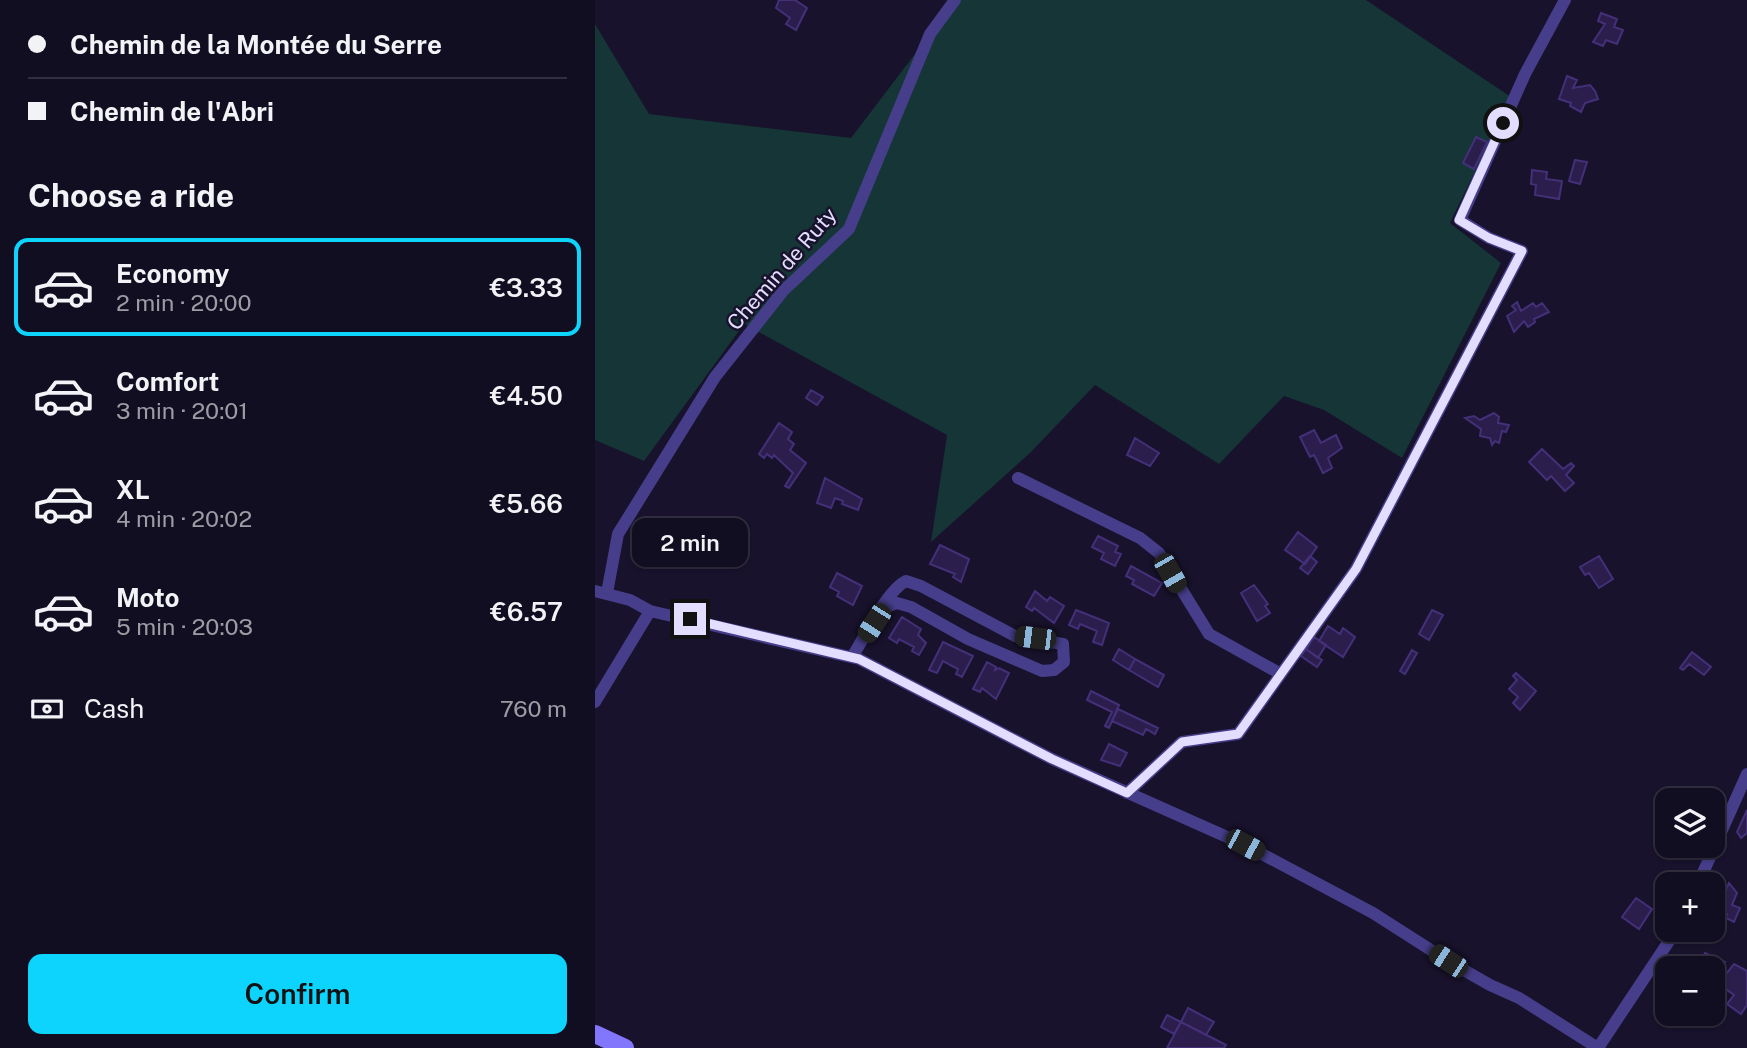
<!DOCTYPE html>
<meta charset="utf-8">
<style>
:root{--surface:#120e21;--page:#1f1c2e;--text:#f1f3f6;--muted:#9c9ca5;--line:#312e3f;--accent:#0cd4fc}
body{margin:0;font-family:"Public Sans",sans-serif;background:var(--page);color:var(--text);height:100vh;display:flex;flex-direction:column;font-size:26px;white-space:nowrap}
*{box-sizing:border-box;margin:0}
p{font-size:23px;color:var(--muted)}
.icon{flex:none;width:38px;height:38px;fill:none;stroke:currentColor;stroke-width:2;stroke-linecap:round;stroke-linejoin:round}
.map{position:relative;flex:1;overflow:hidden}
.side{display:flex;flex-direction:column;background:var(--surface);width:595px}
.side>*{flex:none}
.banner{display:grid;align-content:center;height:154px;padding:0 28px;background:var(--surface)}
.buttons{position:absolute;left:1060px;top:788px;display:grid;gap:14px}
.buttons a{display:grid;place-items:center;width:70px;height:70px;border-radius:14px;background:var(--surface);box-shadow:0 2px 5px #0004,0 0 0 2px var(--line);font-size:35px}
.end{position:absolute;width:32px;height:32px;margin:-16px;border:9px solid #e3ddff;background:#111;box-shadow:0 0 0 4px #111}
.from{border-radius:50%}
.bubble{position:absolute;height:49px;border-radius:14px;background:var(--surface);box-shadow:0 2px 5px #0004,0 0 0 2px var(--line);font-size:23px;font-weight:600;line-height:49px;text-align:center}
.car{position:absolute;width:21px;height:42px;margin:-21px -10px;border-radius:9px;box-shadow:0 0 5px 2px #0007;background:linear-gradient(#222 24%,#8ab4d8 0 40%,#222 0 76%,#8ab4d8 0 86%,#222 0)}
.banner b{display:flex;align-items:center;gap:24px;height:66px;font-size:26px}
.banner b+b{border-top:2px solid var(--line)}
.banner i{width:18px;height:18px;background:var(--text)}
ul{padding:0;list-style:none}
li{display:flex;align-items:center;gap:21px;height:98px;margin:0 14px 10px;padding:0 14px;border:4px solid transparent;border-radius:14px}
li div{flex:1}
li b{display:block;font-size:26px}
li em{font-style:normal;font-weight:600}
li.active{border-color:var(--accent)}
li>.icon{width:63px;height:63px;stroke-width:1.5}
h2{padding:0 28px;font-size:32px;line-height:84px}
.pay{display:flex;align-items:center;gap:18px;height:77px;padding:0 28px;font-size:26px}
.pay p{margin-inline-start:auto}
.action{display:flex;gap:14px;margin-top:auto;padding:14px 28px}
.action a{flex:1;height:80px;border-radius:14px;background:var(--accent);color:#111;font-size:28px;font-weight:600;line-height:80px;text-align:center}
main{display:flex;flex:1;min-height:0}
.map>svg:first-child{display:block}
.green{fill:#153536}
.building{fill:#2b1e4d;stroke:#433079;stroke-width:2}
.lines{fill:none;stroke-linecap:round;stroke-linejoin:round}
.street{stroke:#463e8a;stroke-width:12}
.secondary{stroke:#8276fd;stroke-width:18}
.route{stroke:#e3ddff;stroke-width:9}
.labels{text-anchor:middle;stroke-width:5;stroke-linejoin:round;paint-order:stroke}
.street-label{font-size:21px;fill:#e3ddff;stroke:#18122c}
</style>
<main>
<section class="side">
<div class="banner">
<b><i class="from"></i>Chemin de la Montée du Serre</b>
<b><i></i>Chemin de l'Abri</b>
</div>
<h2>Choose a ride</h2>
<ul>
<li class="active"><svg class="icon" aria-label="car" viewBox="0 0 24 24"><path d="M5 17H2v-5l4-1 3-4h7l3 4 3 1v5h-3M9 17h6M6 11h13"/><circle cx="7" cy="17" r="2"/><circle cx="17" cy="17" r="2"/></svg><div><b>Economy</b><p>2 min · 20:00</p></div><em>€3.33</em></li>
<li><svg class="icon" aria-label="car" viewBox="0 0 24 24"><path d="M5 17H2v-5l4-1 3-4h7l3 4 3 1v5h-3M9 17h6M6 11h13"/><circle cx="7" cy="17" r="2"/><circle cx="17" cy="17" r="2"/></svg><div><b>Comfort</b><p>3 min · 20:01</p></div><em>€4.50</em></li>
<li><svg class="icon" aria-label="car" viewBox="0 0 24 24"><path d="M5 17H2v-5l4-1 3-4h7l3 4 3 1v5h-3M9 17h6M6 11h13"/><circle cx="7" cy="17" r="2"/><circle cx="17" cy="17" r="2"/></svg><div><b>XL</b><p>4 min · 20:02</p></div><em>€5.66</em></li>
<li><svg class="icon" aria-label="car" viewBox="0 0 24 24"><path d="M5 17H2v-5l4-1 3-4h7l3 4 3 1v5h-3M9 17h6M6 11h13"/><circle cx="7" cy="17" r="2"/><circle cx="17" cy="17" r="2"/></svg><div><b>Moto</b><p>5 min · 20:03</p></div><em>€6.57</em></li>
</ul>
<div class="pay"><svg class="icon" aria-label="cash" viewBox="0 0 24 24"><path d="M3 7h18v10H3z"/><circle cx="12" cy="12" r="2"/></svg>Cash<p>760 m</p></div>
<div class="action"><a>Confirm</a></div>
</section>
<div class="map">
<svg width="1152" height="1048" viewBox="0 0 1152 1048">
<rect width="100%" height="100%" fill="#18122c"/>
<!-- green -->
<path class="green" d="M361,0H771L916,97L855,223L906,263L807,458L729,410L689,396L624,464L500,385L435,453L336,542L352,435L149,324L49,461L0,440V24L54,114L256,138Z"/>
<!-- building -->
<path class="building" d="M184,0H200L212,8L201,30L191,24L195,18L181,8Z
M1006,13L1022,19L1019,27L1028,30L1022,44L1011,40L1008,46L998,42L1010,24L1003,21Z
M972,76L982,80L978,88L995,85L1000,91L1003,99L990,103L986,112L975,106L976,103L964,99Z
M881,137L892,142L879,169L868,163Z
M980,160L992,162L985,184L974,181Z
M937,170L952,172L951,179L967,181L964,199L940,195L941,185L936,184Z
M922,302L926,311L938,303L941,307L947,303L954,312L939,319L940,322L933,327L929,321L919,332L912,316L921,310L917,306Z
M216,390L228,397L222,405L211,398Z
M899,413L904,417L903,423L914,425L911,432L907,431L904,443L900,441L897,445L895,438L885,436L886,429L870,418L879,416L885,420Z
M184,423L197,432L193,439L199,444L195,450L211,463L194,488L190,486L198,473L179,455L177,458L172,454L169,458L164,454Z
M719,430L726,443L741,435L747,448L733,458L737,468L728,473L719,455L715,457L705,437Z
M540,438L564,453L555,466L532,455Z
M947,449L968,469L976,463L979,466L971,475L979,483L970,491L956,476L952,480L934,462Z
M230,478L267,499L263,510L247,504L248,501L240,498L236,508L222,503Z
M703,532L722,547L710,564L690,550Z
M503,536L523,546L520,552L526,554L520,566L506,559L509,553L497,547Z
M345,545L374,559L366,582L358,577L360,574L335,564Z
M715,556L722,562L713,574L705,568Z
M1004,556L1018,579L1004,588L994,573L990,575L985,567Z
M536,566L567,583L559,596L537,584L539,580L531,576Z
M242,573L267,586L258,605L242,596L244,592L235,587Z
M659,585L673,604L670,606L675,613L662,621L646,593Z
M440,591L452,601L455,597L469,606L459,623L439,608L437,611L431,607Z
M481,610L514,623L507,645L498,642L502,631L485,624L483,629L474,625Z
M837,610L848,615L834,640L824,634Z
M307,617L326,629L323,635L331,643L324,655L317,651L319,647L304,639L302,643L294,638Z
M733,626L745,634L748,628L760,637L748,657L724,641Z
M719,637L731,645L723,658L711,649Z
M348,642L378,656L367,677L361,674L363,669L348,661L342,673L334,670Z
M524,649L540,659L534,670L518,660Z
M711,649L727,660L722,667L706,656Z
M817,650L822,653L810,674L805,671Z
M1097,652L1116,667L1109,675L1094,664L1088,670L1085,668Z
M540,659L569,675L563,687L534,670Z
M392,662L401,667L400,670L404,668L414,673L401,699L387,688L385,692L378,689Z
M921,673L941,691L925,710L918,703L923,697L914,689L922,680L918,676Z
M496,691L524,705L514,728L510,726L517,712L492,700Z
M523,709L563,728L560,734L551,729L548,735L517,721Z
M514,744L532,753L525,766L506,760Z
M1152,810V833L1146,838L1142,832Z
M1134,883L1142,893L1137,905L1145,908L1139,922L1131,918L1132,914L1118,910L1120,888L1130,892Z
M1041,898L1057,909L1044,929L1027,917Z
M1110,953L1130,962L1125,969L1132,973L1139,964L1152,971V1005L1146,1014L1132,1004L1139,995L1122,983L1118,988L1123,992L1121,996L1118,994V968H1110L1104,963Z
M593,1008L619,1022L611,1035L586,1022Z
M572,1015L586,1022L579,1034L566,1027Z
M586,1022L631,1045L629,1048H572Z"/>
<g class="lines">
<!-- street -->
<path class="street" d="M423,478L545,538L564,553L614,634L684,673
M0,591L35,600L55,611L264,659L457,759L650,845L778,913L853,961L895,985L924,998L1003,1048
M12,593L23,534L120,377L188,291L254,229L335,34L360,0
M257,657C270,637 292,590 311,581L326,586L420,636L468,644L469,662L459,670L447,671L373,639L316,607L302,603L289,608
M0,702L55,611
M532,793L587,742L643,734L761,569L927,251L894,238L865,220L930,74L970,0
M1103,884L1152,774
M1003,1048L1082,929"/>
<!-- secondary -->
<path class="secondary" d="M0,1034L30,1048"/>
</g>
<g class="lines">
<!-- route -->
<path class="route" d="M95,619L264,659L457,759L532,793L587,742L643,734L761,569L927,251L894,238L864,220L908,123"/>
</g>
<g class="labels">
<!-- street labels -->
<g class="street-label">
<text transform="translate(187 269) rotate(-49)" y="7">Chemin de Ruty</text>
</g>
</g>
</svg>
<div class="buttons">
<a><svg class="icon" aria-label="layers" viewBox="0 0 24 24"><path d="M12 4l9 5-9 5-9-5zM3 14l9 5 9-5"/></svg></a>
<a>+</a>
<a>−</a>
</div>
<i class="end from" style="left:908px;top:123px"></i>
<i class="end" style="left:95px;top:619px"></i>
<div class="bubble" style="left:37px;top:518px;width:116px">2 min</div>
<i class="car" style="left:575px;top:573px;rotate:150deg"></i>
<i class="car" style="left:279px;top:623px;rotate:213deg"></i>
<i class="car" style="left:440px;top:638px;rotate:277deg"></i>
<i class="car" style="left:650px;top:845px;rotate:118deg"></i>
<i class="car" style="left:853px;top:961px;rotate:303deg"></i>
</div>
</main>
